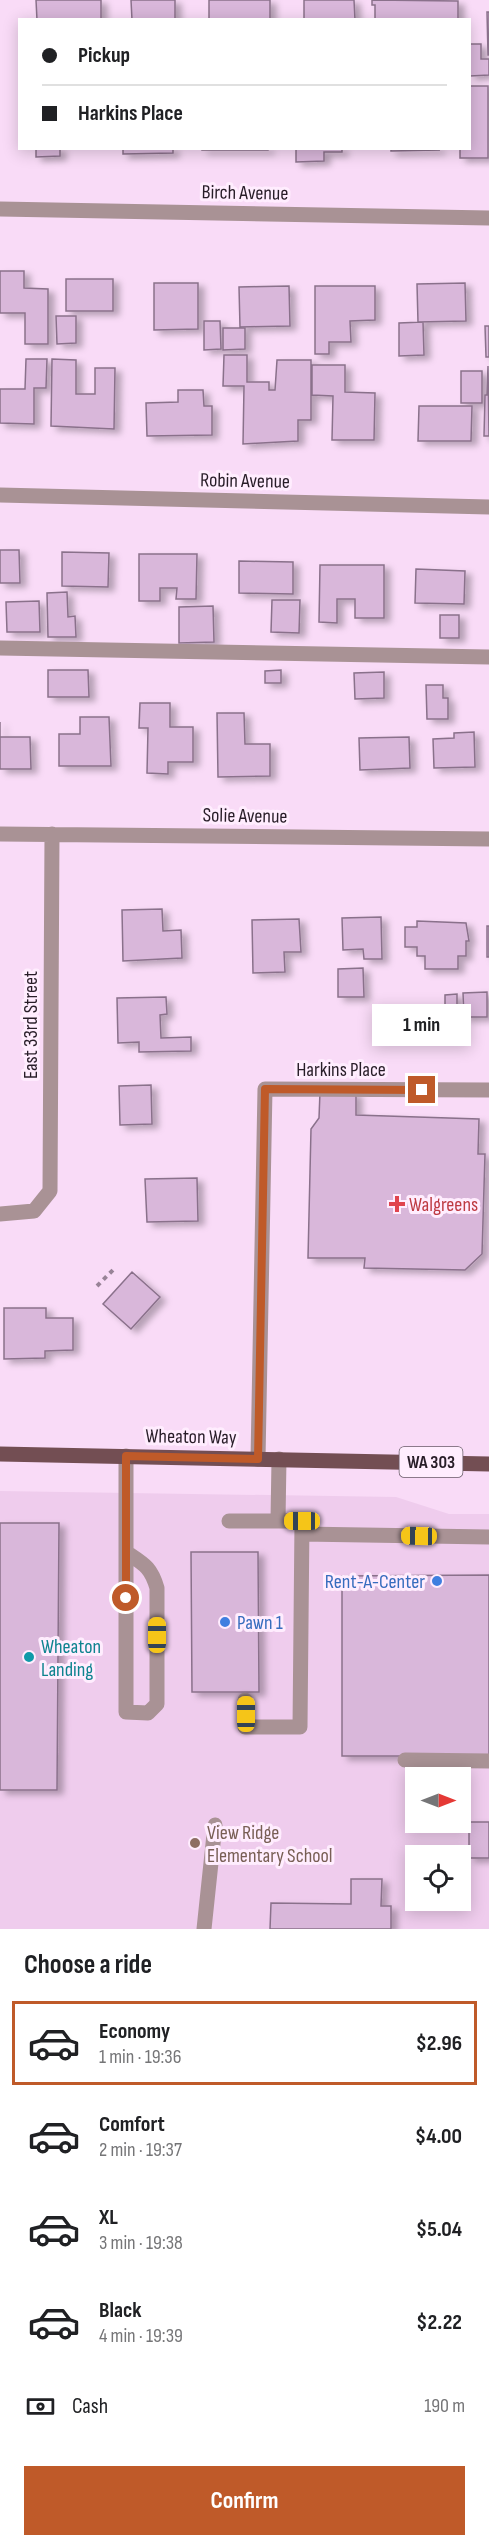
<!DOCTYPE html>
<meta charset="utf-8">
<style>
:root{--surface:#fff;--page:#f6f6f6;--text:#202124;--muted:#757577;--line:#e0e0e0;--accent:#bf5a29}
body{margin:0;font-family:"Sofia Sans Condensed",sans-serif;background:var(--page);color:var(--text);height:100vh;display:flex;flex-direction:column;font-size:22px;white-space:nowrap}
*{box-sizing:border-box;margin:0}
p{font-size:20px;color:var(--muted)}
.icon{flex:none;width:33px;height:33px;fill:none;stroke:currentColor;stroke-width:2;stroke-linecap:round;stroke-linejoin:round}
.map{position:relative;height:1929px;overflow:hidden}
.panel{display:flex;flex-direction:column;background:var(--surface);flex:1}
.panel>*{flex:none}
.hud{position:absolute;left:18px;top:18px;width:453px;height:132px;border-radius:0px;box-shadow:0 3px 15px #0003;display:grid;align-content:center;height:132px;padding:0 24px;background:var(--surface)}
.needle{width:39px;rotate:90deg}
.controls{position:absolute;left:405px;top:1767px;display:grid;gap:12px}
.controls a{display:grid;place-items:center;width:66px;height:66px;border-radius:0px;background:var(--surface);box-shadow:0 3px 15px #0003;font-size:30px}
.end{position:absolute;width:27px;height:27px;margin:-14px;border:8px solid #bf5a29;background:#fff;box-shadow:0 0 0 3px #fff}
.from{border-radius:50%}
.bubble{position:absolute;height:42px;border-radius:0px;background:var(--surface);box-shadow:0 3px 15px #0003;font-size:20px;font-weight:700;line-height:42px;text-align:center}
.car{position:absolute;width:18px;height:36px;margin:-18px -9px;border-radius:8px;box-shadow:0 0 4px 2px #0007;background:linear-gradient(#f5c518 24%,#345 0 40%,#f5c518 0 76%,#345 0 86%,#f5c518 0)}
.hud b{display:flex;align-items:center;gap:21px;height:57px;font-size:22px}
.hud b+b{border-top:2px solid var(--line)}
.hud i{width:15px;height:15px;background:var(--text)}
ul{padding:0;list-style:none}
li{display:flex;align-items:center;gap:18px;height:84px;margin:0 12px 9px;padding:0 12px;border:3px solid transparent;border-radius:0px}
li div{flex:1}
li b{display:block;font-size:22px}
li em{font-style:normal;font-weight:700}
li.active{border-color:var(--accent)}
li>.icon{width:54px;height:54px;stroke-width:1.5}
h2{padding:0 24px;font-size:27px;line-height:72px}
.pay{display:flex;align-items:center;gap:15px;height:66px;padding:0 24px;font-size:22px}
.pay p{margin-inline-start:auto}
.action{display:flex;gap:12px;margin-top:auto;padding:12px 24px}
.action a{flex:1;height:69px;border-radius:0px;background:var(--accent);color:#fff;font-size:24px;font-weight:700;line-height:69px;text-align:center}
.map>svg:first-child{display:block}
.built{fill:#efcced;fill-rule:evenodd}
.building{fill:#d9b7da;stroke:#8a718b;stroke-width:1.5;filter:url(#shadow)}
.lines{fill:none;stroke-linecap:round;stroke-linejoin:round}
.path{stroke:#988397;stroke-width:4;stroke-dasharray:4.5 4.5;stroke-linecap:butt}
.minor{stroke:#a99295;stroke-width:15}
.major{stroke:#734e53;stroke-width:15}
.route{stroke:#bf5a29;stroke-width:8}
.health-dot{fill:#e0444e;stroke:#ffedfe;stroke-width:2}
.shop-dot{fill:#3f7fe0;stroke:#ffedfe;stroke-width:2}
.culture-dot{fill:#0f9aa8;stroke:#ffedfe;stroke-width:2}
.education-dot{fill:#8d6e63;stroke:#ffedfe;stroke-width:2}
.labels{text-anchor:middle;stroke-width:6;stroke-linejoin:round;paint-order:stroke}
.shield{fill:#ffedfe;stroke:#685b68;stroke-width:1.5}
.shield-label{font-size:18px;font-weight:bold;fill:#281d28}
.street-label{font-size:20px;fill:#281d28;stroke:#ffedfe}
.health-label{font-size:20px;fill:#be3a42;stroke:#ffedfe;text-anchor:start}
.shop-label{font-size:20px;fill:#366cbe;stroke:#ffedfe;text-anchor:end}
.culture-label{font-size:20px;fill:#0d838f;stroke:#ffedfe;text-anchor:start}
.education-label{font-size:20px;fill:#785e54;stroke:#ffedfe;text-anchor:start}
</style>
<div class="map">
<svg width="489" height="1929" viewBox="0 0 489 1929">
<defs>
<filter id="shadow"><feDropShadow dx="6" dy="4" stdDeviation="3" flood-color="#0004"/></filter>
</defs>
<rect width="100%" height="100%" fill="#f9dbf7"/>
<!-- built -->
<path class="built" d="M0,1491L396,1497L449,1514H489V1929H0ZM416,1778H460V1822H416ZM416,1856H460V1900H416Z"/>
<!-- building -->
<path class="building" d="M36,0H101V20H37Z
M131,0H175V20H132Z
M209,0H270V20H209Z
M304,0H354L355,20H304Z
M372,0L458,1V20H375V5H372Z
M487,12H489V55H488Z
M470,44H481V59H489V75L470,76Z
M470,86H488V158H460V148H470Z
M36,148H60V156L36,157Z
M123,148H173V153L123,154Z
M202,148H268V150H202Z
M296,148H342V152H324V161L296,162Z
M391,148H438L439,150L391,151Z
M0,271H24V288L48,289V344H25V313H0Z
M66,279H113V311H66Z
M154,283H198V329L154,330Z
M465,283L466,321L418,322L417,284Z
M289,286L290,326L240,327L239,287Z
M315,286H375V320L350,321L351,342H329V354H315Z
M56,316H76V343L57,344Z
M204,321H220L221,349L204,350Z
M423,322L424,355L399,356V323Z
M485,326H489V357H486Z
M223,328H245V349L223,350Z
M224,355H247V382H269V390H275L277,360H311V420H298V441L243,444L244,386H223Z
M26,359H47L46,388H34V424L0,423V389H25Z
M52,359L76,360V394H95V368H115L114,429L51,426Z
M312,365H345V392L375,393L374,440H332L333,396L312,395Z
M488,366L489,436H484L485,395H487Z
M461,371H482V403H461Z
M178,390H203L204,406H212V435L147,436L146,403L178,402Z
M419,406H472L471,441H418Z
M0,550H19L20,583H0Z
M62,552L109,553L108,587L62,586Z
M139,554H197L196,599H176L177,588H160V601H139Z
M239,561L293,562V594L239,593Z
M320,565H384V618H355V599H337V623L319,622Z
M416,569L465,571L464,604L415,603Z
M67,592L68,617L75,616L76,637H48L47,593Z
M272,600H300L299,633L271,632Z
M39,601L40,632H7L6,602Z
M213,606L214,642L179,643V607Z
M440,615H459V638H440Z
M48,670H88L89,697H48Z
M281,670V683H265V671Z
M384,672V698L355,699L354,673Z
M426,685H443V698H448V719H427Z
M140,703H170V727H193V762H168V774L147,773L148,728H139Z
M217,713H244L245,744H270V776L218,777Z
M80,717H109L111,766H59V734H80Z
M0,722V737H30L31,769H0Z
M474,732L475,767L434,768L433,739L454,738V733Z
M409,737L410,768L360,770L359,738Z
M162,909L163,931L181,930L182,958L123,961L122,910Z
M381,917L382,959H364L363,949L343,950L342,918Z
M299,919L301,952H284L285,972L253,973L252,920Z
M417,921L466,923L469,941H466V956H458V969H425V956H417V947H405V927H417Z
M487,926H489V957H487Z
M363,968L364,997H338V969Z
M487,992V1017H464L463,993Z
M457,994V1005H445V995Z
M166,997L167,1014L160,1015L161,1038L191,1037V1051L139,1052V1042L118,1043L117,998Z
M151,1085L152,1124L120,1125L119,1086Z
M320,1092L356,1093V1115L479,1119L478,1154H485L482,1254L465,1270L364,1268L365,1258H308L311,1129L319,1118Z
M197,1178L198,1221L147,1222L145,1179Z
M132,1272L160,1297L131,1329L103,1304Z
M4,1308H46V1318H73V1350L45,1351V1358L4,1359Z
M0,1523H59L57,1790H0Z
M191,1552H258L259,1692H192Z
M489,1575V1756H342V1576Z
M469,1822H489V1858H469Z
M351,1879H382L381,1906H391V1929H270L271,1903L351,1904Z"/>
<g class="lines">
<!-- path -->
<path class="path" d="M97,1286L116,1267"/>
<!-- minor -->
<path class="minor" d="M0,209L489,218
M0,495L489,507
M0,648L489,657
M0,834L489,839
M0,1214L34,1211L50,1191L52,834
M126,1456V1712L148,1713L157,1704V1588C151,1567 144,1564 126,1552
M258,1459L265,1089L489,1090
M229,1521H302L300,1727H245V1700
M278,1521L279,1459
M302,1534L489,1537
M405,1760L489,1761
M204,1929L215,1825"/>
<!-- major -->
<path class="major" d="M0,1454L489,1464"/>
</g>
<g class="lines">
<!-- route -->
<path class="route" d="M126,1598V1456L258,1459L265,1089L422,1090"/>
</g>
<!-- markers -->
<path class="health-dot" d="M394 1195h6v6h6v6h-6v6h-6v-6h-6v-6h6z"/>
<g class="shop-dot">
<circle cx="437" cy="1581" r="6"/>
<circle cx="225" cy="1622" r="6"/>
</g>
<circle class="culture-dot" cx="29" cy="1657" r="6"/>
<circle class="education-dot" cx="195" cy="1843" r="6"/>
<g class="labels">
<!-- shield labels -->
<rect class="shield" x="399.5" y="1447" width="63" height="30" rx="4.5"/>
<g class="shield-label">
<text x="431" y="1468">WA 303</text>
</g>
<!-- street labels -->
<g class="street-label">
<text transform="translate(245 192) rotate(1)" y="7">Birch Avenue</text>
<text transform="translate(245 480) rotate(1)" y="7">Robin Avenue</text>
<text transform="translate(245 815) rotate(1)" y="7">Solie Avenue</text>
<text transform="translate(30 1025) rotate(-90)" y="7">East 33rd Street</text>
<text x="341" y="1076">Harkins Place</text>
<text transform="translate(191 1436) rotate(1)" y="7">Wheaton Way</text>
</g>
<!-- health labels -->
<g class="health-label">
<text x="409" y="1211">Walgreens</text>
</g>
<!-- shop labels -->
<g class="shop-label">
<text x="425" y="1588">Rent-A-Center</text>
<text x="237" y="1629" text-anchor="start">Pawn 1</text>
</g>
<!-- culture labels -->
<g class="culture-label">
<text x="41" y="1653">Wheaton<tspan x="41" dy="23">Landing</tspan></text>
</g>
<!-- education labels -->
<g class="education-label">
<text x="207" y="1839">View Ridge<tspan x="207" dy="23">Elementary School</tspan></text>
</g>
</g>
</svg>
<div class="controls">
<a><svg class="needle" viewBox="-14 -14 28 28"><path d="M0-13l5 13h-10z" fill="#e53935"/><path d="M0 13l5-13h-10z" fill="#757577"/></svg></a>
<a><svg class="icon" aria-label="locate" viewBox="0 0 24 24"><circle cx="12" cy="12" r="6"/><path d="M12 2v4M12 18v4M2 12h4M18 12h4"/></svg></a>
</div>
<i class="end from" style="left:126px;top:1598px"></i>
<i class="end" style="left:422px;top:1090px"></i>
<div class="bubble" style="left:372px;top:1004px;width:99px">1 min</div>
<i class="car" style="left:302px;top:1521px;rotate:270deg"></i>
<i class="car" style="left:419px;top:1536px;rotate:271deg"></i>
<i class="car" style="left:157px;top:1635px;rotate:0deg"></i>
<i class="car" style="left:246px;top:1714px;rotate:0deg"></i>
<div class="hud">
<b><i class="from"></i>Pickup</b>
<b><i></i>Harkins Place</b>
</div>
</div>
<section class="panel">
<h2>Choose a ride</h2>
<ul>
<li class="active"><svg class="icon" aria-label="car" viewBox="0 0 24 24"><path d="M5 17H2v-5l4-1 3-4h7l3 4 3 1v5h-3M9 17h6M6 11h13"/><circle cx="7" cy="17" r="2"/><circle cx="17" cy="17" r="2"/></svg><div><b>Economy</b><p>1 min · 19:36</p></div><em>$2.96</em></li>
<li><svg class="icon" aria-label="car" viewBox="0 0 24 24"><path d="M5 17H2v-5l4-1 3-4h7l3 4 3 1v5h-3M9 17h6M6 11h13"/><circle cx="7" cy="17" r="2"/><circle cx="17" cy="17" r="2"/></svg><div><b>Comfort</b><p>2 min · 19:37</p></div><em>$4.00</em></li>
<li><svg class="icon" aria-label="car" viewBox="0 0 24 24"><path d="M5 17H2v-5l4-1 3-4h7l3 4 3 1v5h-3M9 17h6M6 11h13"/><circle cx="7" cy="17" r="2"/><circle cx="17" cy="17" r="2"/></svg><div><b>XL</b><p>3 min · 19:38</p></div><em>$5.04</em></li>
<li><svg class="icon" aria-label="car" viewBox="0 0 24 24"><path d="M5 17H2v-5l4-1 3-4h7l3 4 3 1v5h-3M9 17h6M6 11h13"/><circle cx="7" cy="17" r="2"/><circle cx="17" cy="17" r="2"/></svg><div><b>Black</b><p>4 min · 19:39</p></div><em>$2.22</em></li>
</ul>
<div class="pay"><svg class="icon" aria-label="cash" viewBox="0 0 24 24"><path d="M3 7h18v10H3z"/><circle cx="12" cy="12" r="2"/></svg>Cash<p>190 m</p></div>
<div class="action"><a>Confirm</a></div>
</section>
